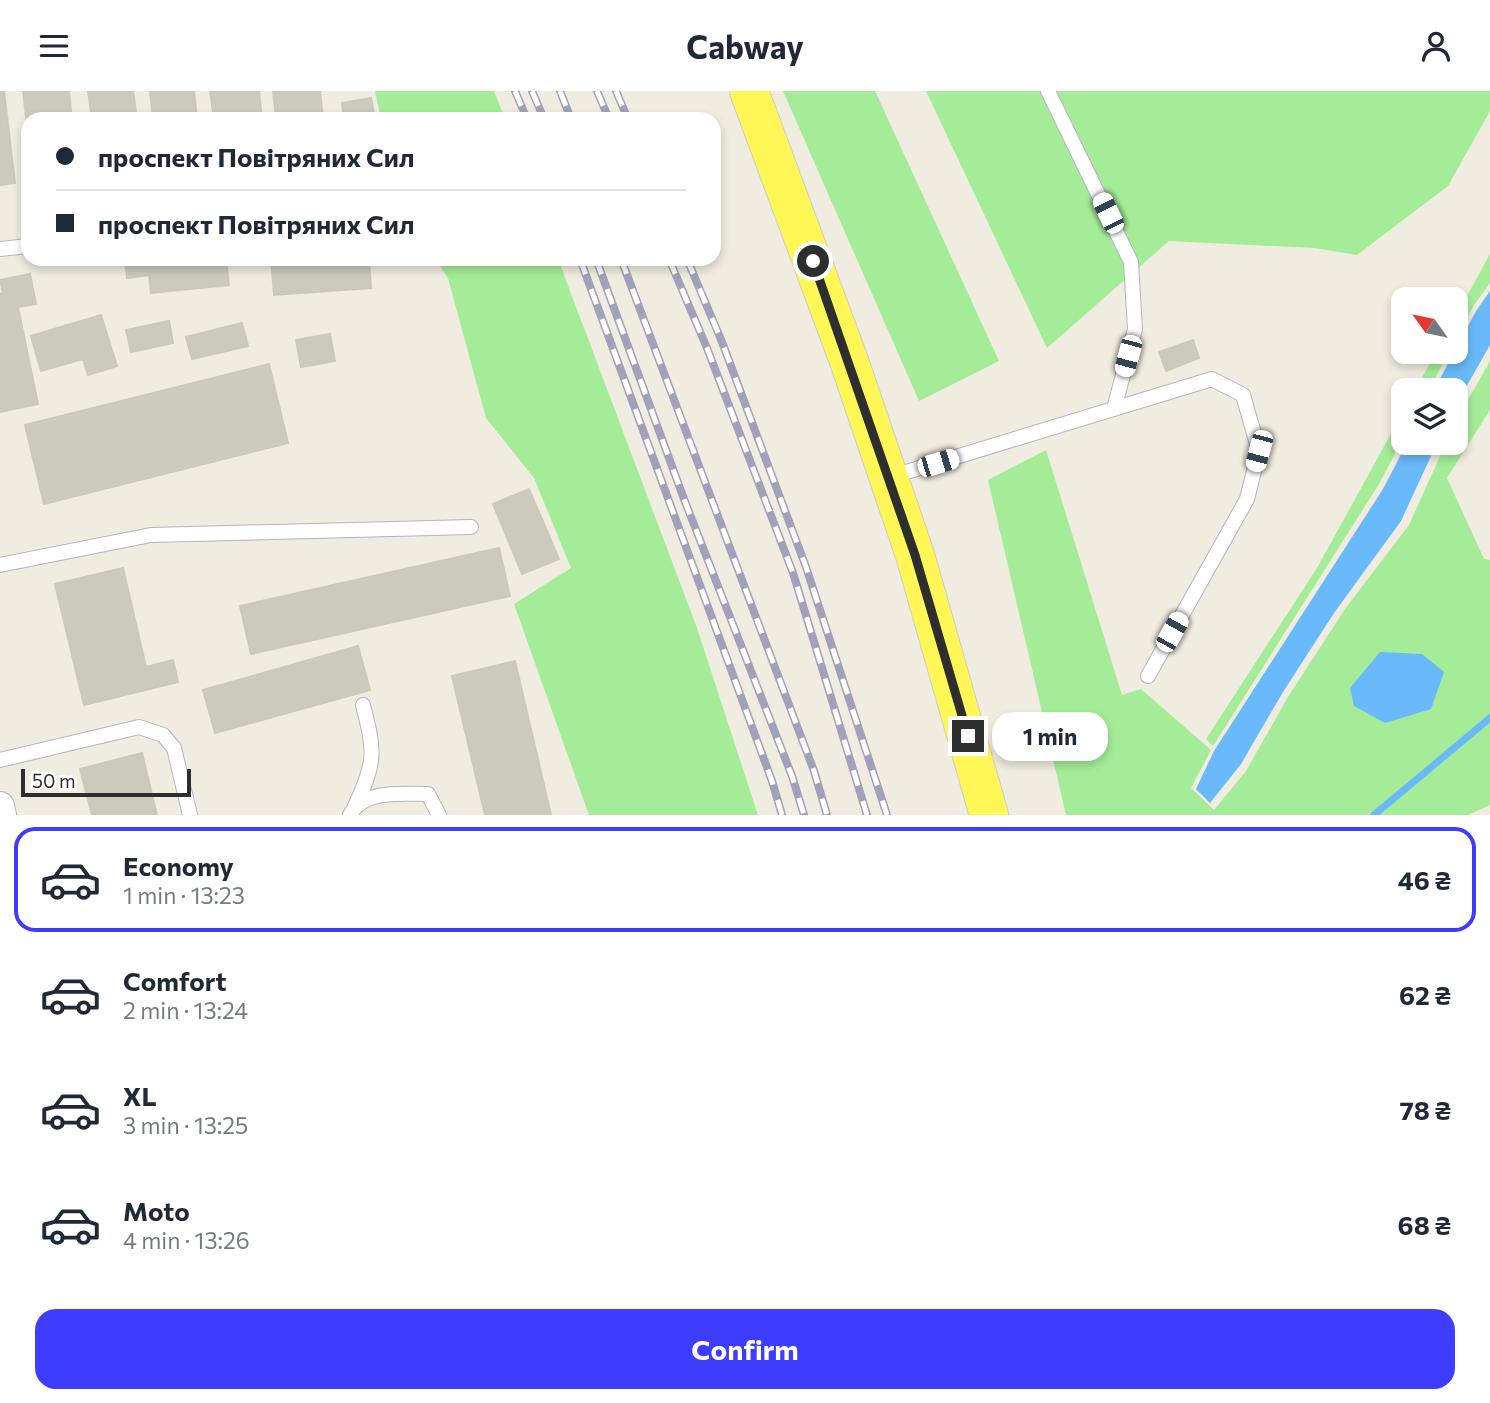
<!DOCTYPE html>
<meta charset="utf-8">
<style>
:root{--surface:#fff;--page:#f2f2f3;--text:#1f2937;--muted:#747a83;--line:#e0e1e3;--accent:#3e3dff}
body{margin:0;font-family:Commissioner,sans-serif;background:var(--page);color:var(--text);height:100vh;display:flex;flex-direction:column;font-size:26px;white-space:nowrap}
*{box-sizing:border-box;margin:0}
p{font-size:23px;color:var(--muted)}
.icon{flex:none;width:38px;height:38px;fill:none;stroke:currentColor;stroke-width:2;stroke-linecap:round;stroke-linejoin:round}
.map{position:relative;height:724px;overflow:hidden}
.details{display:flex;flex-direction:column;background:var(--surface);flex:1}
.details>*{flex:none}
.hud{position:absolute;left:21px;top:21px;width:700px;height:154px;border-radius:21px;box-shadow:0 4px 10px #0003;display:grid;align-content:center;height:154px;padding:0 35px;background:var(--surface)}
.needle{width:46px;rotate:303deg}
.fabs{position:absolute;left:1391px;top:196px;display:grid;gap:14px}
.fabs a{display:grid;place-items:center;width:77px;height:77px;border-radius:14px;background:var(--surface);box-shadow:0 4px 10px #0003;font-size:35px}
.scale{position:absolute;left:21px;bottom:18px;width:170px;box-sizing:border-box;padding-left:7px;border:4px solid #2e2e2e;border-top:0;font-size:19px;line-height:24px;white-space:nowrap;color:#2e2e2e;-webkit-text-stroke:5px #fff;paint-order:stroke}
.end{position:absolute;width:32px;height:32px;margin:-16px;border:9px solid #2e2e2e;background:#fff;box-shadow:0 0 0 4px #fff}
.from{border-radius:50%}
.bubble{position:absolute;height:49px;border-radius:21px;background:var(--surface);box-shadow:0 4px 10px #0003;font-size:23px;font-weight:700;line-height:49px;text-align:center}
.car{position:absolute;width:21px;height:42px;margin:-21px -10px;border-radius:9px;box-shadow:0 0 5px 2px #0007;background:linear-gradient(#fff 24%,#345 0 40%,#fff 0 76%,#345 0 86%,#fff 0)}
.hud b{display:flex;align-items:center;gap:24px;height:66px;font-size:26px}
.hud b+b{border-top:2px solid var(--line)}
.hud i{width:18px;height:18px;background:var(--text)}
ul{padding:12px 0 0;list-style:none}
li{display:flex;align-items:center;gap:21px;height:105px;margin:0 14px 10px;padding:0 21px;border:4px solid transparent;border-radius:21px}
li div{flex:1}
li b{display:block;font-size:26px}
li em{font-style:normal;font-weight:700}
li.selected{border-color:var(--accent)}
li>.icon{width:63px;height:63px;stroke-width:1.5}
.button{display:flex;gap:14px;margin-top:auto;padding:14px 35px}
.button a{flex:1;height:80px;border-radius:21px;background:var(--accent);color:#fff;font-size:28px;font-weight:700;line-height:80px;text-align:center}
header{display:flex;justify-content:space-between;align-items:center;height:91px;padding:0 35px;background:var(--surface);font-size:32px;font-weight:700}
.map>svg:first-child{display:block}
.green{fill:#a4ec97}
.water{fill:#69b9fb}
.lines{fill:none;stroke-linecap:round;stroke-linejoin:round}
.stream{stroke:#69b9fb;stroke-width:7}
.building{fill:#cbcabd;stroke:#ccc9b8;stroke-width:2}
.lane-casing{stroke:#b3b3c2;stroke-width:16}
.street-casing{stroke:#b3b3c2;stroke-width:30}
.primary-casing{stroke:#cdcdcd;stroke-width:40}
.lane{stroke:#fff;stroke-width:14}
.street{stroke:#fff;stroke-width:28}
.primary{stroke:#fff755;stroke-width:38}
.rail-casing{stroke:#a2a1ba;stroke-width:8}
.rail{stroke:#fff;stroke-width:5;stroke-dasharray:16;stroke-linecap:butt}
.route{stroke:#2e2e2e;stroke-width:9}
</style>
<header><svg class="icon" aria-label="menu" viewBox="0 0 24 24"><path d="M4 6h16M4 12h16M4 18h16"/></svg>Cabway<svg class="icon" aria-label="person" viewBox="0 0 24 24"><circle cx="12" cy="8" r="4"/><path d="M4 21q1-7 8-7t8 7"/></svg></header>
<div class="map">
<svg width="1490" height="724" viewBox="0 0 1490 724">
<rect width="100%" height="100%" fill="#f0ecdf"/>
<!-- green -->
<path class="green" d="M375,0H494L505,28H381Z
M783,0H875L999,270L919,310Z
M926,0H1490V20L1448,95L1357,164L1315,157L1169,150L1047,257Z
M1490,163V192L1474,214L1456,248V225Z
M435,168H558L697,537L758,724H589L514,513L571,477L534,387L486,327L448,187Z
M1436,261H1449L1429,299H1415Z
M1490,270V319L1447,387L1484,468L1490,469V714L1468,724H1066L988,389L1046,359L1122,604L1141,598L1211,659L1191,697L1214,719L1246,680L1288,606L1345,518L1409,434L1446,352H1456V330Z
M1403,321V348L1379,393L1213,655L1206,648L1317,477Z"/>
<!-- water -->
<path class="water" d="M1490,200V254L1456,314V299H1434L1476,220Z
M1407,352H1437L1401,430L1334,522L1283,601L1241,673L1210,712L1196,698L1214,660L1383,398Z
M1380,561L1422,563L1444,581L1431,618L1385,632L1354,615L1350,597Z"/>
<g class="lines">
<!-- stream -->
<path class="stream" d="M1374,724L1490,627"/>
</g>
<!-- building -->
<path class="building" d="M0,0H4L15,92L0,94Z
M23,0H69L72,28H28V42Z
M88,0H133L137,28H92Z
M150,0H194L197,28H153Z
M210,0H259L262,28H214Z
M273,0H320L323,28H276Z
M371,7L375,28H344L342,12Z
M125,168H226L229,194L151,202L149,184L127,187Z
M271,168H369L371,197L274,204Z
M30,183L36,213L18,216L38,313L0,321V203L3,202L0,189Z
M101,224L117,275L88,284L83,268L41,280L31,245Z
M169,230L173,252L131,261L126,239Z
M242,232L248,255L192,268L186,246Z
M330,243L335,270L301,276L296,249Z
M1193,249L1199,267L1166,280L1159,261Z
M269,273L288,352L44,413L25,334Z
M529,398L559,468L522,483L493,413Z
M499,457L510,505L251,563L240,515Z
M123,477L146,576L173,569L178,591L84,614L55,493Z
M358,555L370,599L215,642L203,599Z
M515,570L551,724H485L452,585Z
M142,662L157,724H92L80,678Z"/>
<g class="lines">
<defs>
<path id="lane" d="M1048,0L1131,171L1135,238L1114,318
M0,158L28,155
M890,386L1212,288L1243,304L1259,360L1247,408L1148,585
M0,474L151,444L471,436
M0,669L139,636L163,644L174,657L190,724
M355,715C376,671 375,661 363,614
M350,724C364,698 402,703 428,703L439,724"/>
<path id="street" d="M0,715L2,724"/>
<path id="primary" d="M749,0L849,270L915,464L989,724"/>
</defs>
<!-- lane casing -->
<use href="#lane" class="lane-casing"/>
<!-- street casing -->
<use href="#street" class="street-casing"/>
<!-- primary casing -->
<use href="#primary" class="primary-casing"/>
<!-- lane -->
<use href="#lane" class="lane"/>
<!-- street -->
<use href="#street" class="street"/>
<!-- primary -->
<use href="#primary" class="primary"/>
<defs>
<path id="rail" d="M515,0L527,28
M532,0L544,28
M560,0L571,28
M597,0L609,28
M616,0L628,28
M580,168L772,690L782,724
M596,168L684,408L792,685L804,724
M621,168L814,680L827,724
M669,168L707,257L793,482L867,724
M687,168L722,251L806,476L887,724"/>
</defs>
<!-- rail casing -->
<use href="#rail" class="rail-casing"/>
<!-- rail -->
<use href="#rail" class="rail"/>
</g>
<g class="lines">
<!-- route -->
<path class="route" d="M813,170L915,464L968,645"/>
</g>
</svg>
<div class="fabs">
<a><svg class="needle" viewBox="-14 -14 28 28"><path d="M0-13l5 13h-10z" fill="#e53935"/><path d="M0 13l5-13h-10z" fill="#747a83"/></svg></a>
<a><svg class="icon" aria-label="layers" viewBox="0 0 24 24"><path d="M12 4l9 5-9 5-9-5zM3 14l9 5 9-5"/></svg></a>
</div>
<div class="scale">50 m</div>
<i class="end from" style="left:813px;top:170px"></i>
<i class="end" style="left:968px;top:645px"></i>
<div class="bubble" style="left:992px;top:621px;width:116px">1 min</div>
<i class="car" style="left:1108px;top:122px;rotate:334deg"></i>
<i class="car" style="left:1128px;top:265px;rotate:195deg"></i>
<i class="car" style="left:1259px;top:360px;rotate:195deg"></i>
<i class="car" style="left:938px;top:372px;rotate:73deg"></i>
<i class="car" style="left:1172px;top:541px;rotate:29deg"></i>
<div class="hud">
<b><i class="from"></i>проспект Повітряних Сил</b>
<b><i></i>проспект Повітряних Сил</b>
</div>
</div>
<section class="details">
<ul>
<li class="selected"><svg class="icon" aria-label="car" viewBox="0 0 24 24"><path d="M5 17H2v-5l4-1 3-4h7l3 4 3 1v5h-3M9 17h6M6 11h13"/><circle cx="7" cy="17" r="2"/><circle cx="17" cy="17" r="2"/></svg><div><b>Economy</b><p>1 min · 13:23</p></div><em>46 ₴</em></li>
<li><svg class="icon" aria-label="car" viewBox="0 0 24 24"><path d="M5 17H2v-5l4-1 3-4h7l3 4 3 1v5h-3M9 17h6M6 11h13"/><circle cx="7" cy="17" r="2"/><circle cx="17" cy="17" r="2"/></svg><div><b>Comfort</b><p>2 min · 13:24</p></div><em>62 ₴</em></li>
<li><svg class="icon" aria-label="car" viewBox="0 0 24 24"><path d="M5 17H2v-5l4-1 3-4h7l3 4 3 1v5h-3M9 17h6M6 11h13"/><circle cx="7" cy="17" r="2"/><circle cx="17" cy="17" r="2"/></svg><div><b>XL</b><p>3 min · 13:25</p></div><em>78 ₴</em></li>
<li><svg class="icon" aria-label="car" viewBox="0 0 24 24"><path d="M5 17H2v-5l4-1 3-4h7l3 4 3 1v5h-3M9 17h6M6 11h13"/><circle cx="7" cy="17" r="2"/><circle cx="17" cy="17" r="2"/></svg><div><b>Moto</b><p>4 min · 13:26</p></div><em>68 ₴</em></li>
</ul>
<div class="button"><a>Confirm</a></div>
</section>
